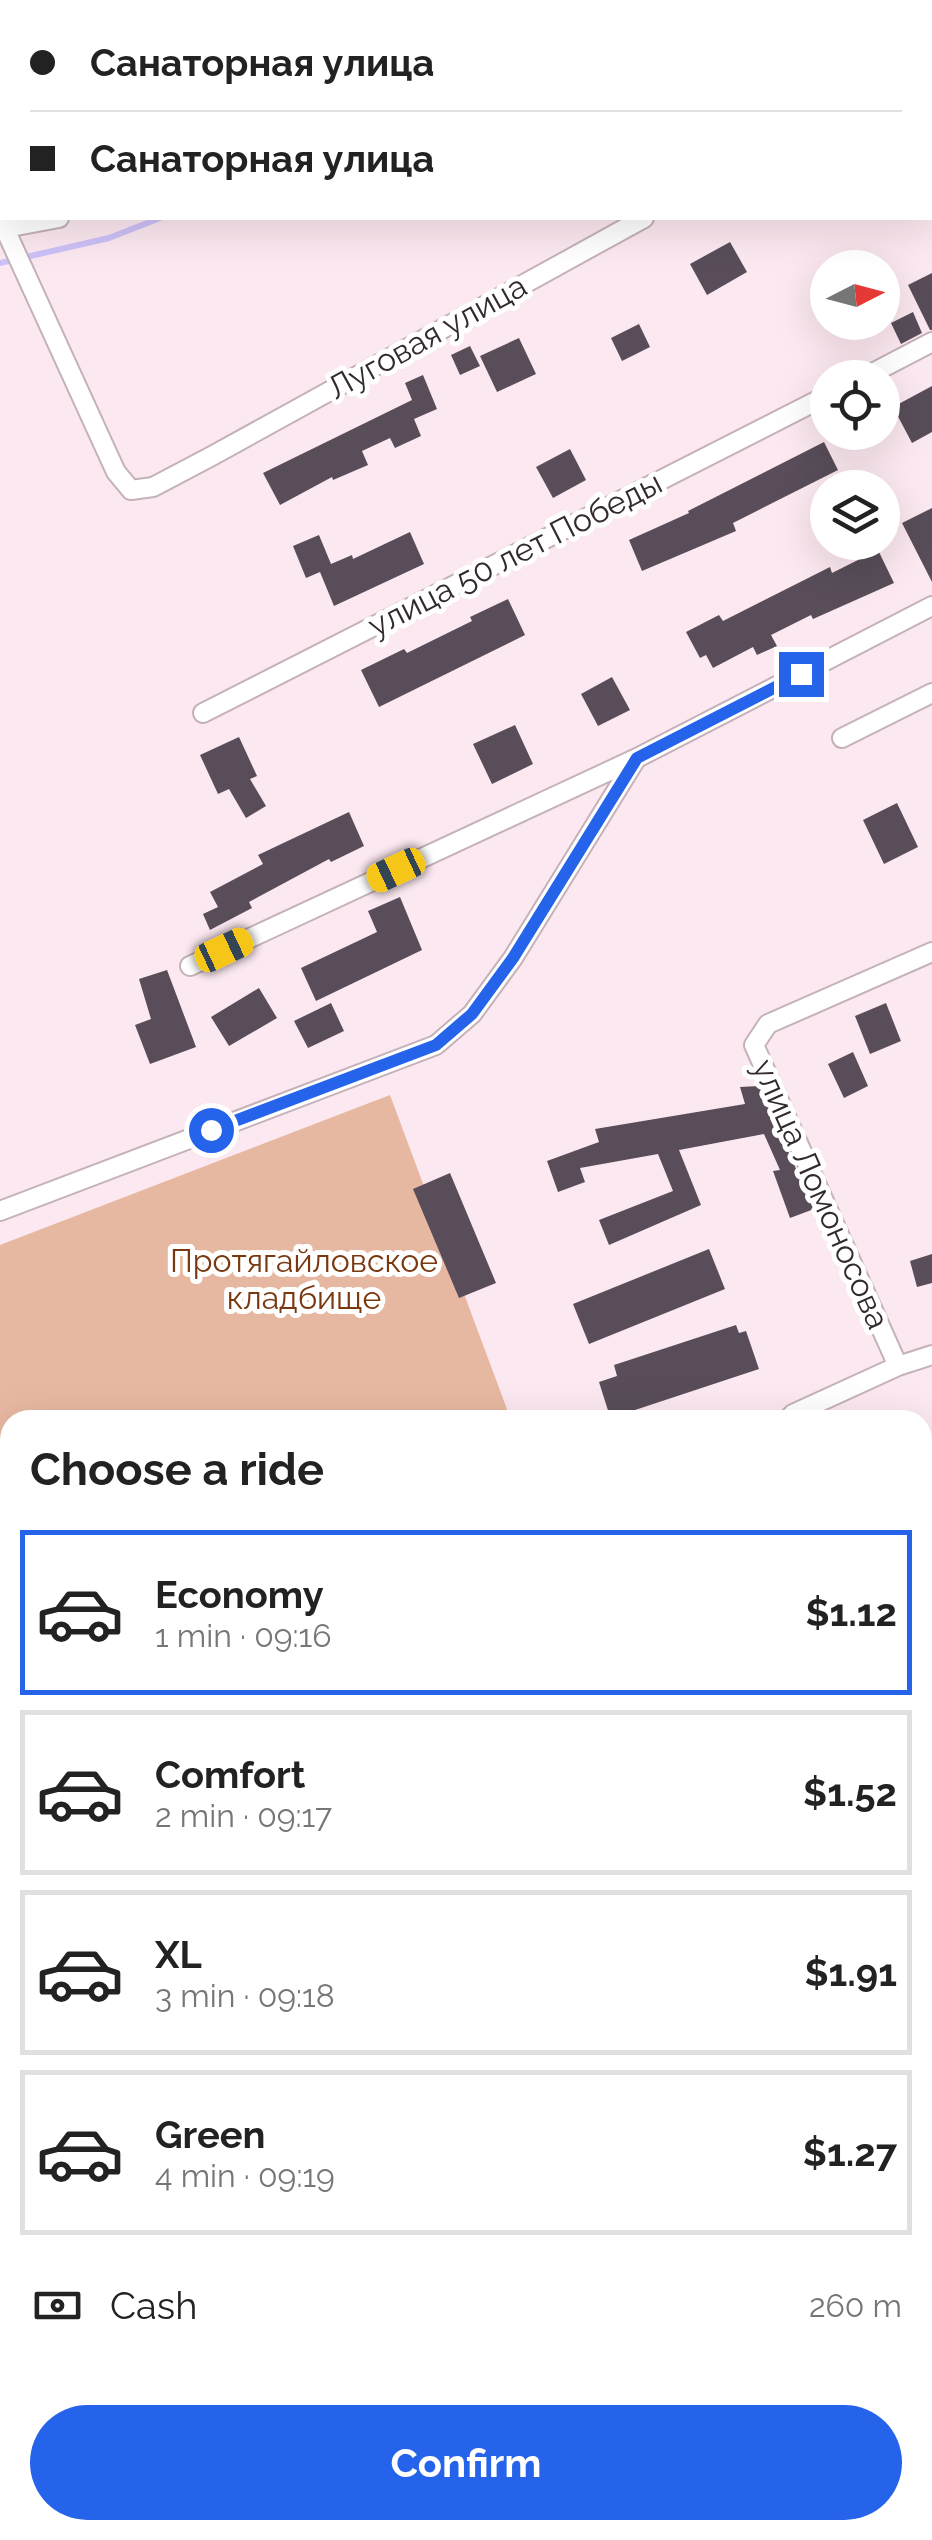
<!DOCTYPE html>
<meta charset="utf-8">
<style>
:root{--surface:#fff;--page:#f6f6f6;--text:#222;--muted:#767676;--line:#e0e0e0;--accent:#2563eb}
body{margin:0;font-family:Raleway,sans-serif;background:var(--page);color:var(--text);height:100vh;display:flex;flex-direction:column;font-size:38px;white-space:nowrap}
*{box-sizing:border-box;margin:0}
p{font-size:32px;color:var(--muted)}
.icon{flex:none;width:55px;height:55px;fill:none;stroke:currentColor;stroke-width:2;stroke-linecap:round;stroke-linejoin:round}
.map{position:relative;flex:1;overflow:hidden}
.drawer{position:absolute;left:0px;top:1410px;width:932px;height:1130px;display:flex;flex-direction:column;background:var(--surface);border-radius:30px 30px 0 0;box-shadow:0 10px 40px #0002}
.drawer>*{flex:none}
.guide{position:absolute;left:0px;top:0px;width:932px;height:220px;box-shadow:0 10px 40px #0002;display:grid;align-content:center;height:220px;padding:0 30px;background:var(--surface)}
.needle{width:65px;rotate:84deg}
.fabs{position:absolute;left:810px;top:250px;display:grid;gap:20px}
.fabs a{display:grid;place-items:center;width:90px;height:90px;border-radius:50%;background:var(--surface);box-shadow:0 10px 40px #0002;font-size:50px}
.end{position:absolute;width:45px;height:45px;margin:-22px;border:12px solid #2563eb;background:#fff;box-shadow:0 0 0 5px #fff}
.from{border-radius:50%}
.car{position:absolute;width:30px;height:60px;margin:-30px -15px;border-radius:12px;box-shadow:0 0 8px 2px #0007;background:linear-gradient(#f5c518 24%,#345 0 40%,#f5c518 0 76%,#345 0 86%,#f5c518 0)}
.guide b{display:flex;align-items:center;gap:35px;height:95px;font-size:38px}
.guide b+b{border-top:2px solid var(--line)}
.guide i{width:25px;height:25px;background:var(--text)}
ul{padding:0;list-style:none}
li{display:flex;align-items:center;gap:30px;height:165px;margin:0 20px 15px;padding:0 10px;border:5px solid var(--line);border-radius:0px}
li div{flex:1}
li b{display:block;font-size:38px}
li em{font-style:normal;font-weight:700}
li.on{border-color:var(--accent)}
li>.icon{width:90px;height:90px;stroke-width:1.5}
h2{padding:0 30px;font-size:45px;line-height:120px}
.pay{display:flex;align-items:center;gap:25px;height:110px;padding:0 30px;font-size:38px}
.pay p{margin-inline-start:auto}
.button{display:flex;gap:20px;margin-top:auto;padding:20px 30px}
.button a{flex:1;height:115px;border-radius:60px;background:var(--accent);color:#fff;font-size:40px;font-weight:700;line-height:115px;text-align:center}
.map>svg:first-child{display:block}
.green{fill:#e7b8a1}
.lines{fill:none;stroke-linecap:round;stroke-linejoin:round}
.stream{stroke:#cdc1f7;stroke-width:6}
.building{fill:#584d59}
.street-casing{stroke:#c5b2b9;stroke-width:22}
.secondary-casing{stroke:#c5b2b9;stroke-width:30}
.street{stroke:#fff;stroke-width:18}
.secondary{stroke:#fff;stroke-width:25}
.route{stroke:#2563eb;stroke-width:12}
.labels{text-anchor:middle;stroke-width:10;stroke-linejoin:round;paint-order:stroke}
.street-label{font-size:32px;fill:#322a2d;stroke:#fff}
.park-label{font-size:32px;fill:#7a380f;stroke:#fff}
</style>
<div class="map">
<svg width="932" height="2540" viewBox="0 0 932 2540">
<rect width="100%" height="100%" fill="#fce8f0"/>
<!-- green -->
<path class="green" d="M390,1095L511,1420H10V1569L0,1543V1245Z"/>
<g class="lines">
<!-- stream -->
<path class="stream" d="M563,2L568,0
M0,263L109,238L160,218"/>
</g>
<!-- building -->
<path class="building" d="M730,242L747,272L707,295L690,264Z
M932,273V330H930L908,285Z
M913,312L922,333L901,344L891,323Z
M639,324L650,347L622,361L611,338Z
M519,338L536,374L497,392L480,356Z
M470,346L480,366L460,375L451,355Z
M423,375L437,409L414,419L421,436L395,448L390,438L362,451L368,465L333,480L332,477L280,505L263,473L412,400L405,383Z
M932,386V432L912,443L893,407Z
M824,442L838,470L733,523L736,531L642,571L629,540L689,513L688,511Z
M570,449L586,480L553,498L536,467Z
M932,508V582L902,523Z
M410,532L424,564L334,606L320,572L306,578L293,546L319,535L331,564L352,555L353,559Z
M878,550L894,583L813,619L811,615L771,635L777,646L757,655L753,647L713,668L706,655L700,658L686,632L719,615L723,621L830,567L832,573Z
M508,599L525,635L379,707L361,670L404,649L407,653L472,621L470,617Z
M612,677L630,710L598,726L581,694Z
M515,725L533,764L492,784L473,744Z
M239,737L257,776L250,779L266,806L246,818L229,789L218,794L200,755Z
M897,803L918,847L884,864L863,820Z
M349,812L364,846L331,862L329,859L249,902L252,908L210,930L203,914L218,907L210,892L263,864L258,855Z
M400,897L422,950L316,1001L301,968L377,932L368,911Z
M167,970L196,1047L150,1064L135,1025L151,1019L139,979Z
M259,988L277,1018L229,1046L211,1017Z
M331,1003L344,1031L308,1048L294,1021Z
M886,1003L901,1041L870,1054L855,1016Z
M853,1052L868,1086L844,1098L828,1064Z
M759,1086L814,1209L790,1218L773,1171L780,1170L764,1134L679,1150L701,1205L609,1245L599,1220L673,1191L658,1154L580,1168L585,1182L558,1192L547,1161L599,1142L595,1129L745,1104L740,1087Z
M450,1173L496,1283L459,1298L413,1189Z
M709,1249L725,1289L589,1344L573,1304Z
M932,1254V1283L917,1287L910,1261Z
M736,1325L739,1333L746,1331L759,1369L632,1411L636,1420H611L599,1382L617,1376L614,1365Z"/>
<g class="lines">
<defs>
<path id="street" d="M930,85L932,84
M930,182L932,187
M0,229L59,218
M5,229L116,472L131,490L153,487L210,457L644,218
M863,378L932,342
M203,713L828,395
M842,738L932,693
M190,966L637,758L932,606
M0,1211L436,1045L472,1014L513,958L636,759
M898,1366L754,1045L768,1024L932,952
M787,1420L793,1414L898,1366L932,1355
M922,2027L932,2024
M0,2262L10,2263
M922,2276L932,2273
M922,2435L932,2437
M130,2540L160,2530
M654,2540L656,2530"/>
<path id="secondary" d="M922,1759L932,1756
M0,2070L10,2067"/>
</defs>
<!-- street casing -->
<use href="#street" class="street-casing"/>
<!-- secondary casing -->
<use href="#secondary" class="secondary-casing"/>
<!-- street -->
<use href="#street" class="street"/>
<!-- secondary -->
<use href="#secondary" class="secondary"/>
</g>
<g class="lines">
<!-- route -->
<path class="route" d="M211,1130L436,1045L472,1014L513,958L637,758L801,674"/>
</g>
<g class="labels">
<!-- street labels -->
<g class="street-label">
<text transform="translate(427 337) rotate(-29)" y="11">Луговая улица</text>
<text transform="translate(515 554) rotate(-27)" y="11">улица 50 лет Победы</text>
<text transform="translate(821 1194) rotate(66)" y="11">улица Ломоносова</text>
</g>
<!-- park labels -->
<g class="park-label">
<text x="304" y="1272">Протягайловское<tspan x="304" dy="37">кладбище</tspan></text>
</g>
</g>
</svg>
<div class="fabs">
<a><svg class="needle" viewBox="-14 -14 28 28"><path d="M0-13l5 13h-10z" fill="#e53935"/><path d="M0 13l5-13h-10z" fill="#767676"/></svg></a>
<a><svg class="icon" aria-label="locate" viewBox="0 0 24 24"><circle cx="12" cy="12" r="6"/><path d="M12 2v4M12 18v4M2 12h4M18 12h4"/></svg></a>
<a><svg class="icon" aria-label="layers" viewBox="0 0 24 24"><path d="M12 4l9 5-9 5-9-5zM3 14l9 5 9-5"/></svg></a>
</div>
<i class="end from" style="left:211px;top:1130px"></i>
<i class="end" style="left:801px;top:674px"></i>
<i class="car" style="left:396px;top:870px;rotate:245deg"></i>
<i class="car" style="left:224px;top:950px;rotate:65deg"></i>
<div class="guide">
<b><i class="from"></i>Санаторная улица</b>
<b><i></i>Санаторная улица</b>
</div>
<section class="drawer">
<h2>Choose a ride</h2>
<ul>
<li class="on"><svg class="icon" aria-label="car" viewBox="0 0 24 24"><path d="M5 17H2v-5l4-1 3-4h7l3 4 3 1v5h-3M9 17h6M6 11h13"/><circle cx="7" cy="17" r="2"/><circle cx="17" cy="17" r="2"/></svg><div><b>Economy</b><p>1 min · 09:16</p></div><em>$1.12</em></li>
<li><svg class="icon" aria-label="car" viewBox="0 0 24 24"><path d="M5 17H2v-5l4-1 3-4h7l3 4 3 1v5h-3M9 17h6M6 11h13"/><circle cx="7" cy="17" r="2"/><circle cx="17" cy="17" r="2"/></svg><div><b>Comfort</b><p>2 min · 09:17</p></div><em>$1.52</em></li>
<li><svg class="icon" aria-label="car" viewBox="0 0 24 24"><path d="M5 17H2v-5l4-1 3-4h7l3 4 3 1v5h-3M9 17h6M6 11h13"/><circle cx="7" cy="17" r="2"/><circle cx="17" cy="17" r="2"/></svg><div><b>XL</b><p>3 min · 09:18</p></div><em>$1.91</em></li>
<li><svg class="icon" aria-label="car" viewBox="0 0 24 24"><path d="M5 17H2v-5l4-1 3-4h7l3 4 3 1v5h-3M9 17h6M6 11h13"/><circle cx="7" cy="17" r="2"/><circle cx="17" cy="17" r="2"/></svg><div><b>Green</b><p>4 min · 09:19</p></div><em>$1.27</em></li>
</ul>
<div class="pay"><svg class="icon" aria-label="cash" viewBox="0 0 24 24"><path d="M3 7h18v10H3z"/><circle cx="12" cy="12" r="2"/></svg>Cash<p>260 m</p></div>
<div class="button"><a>Confirm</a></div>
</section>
</div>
